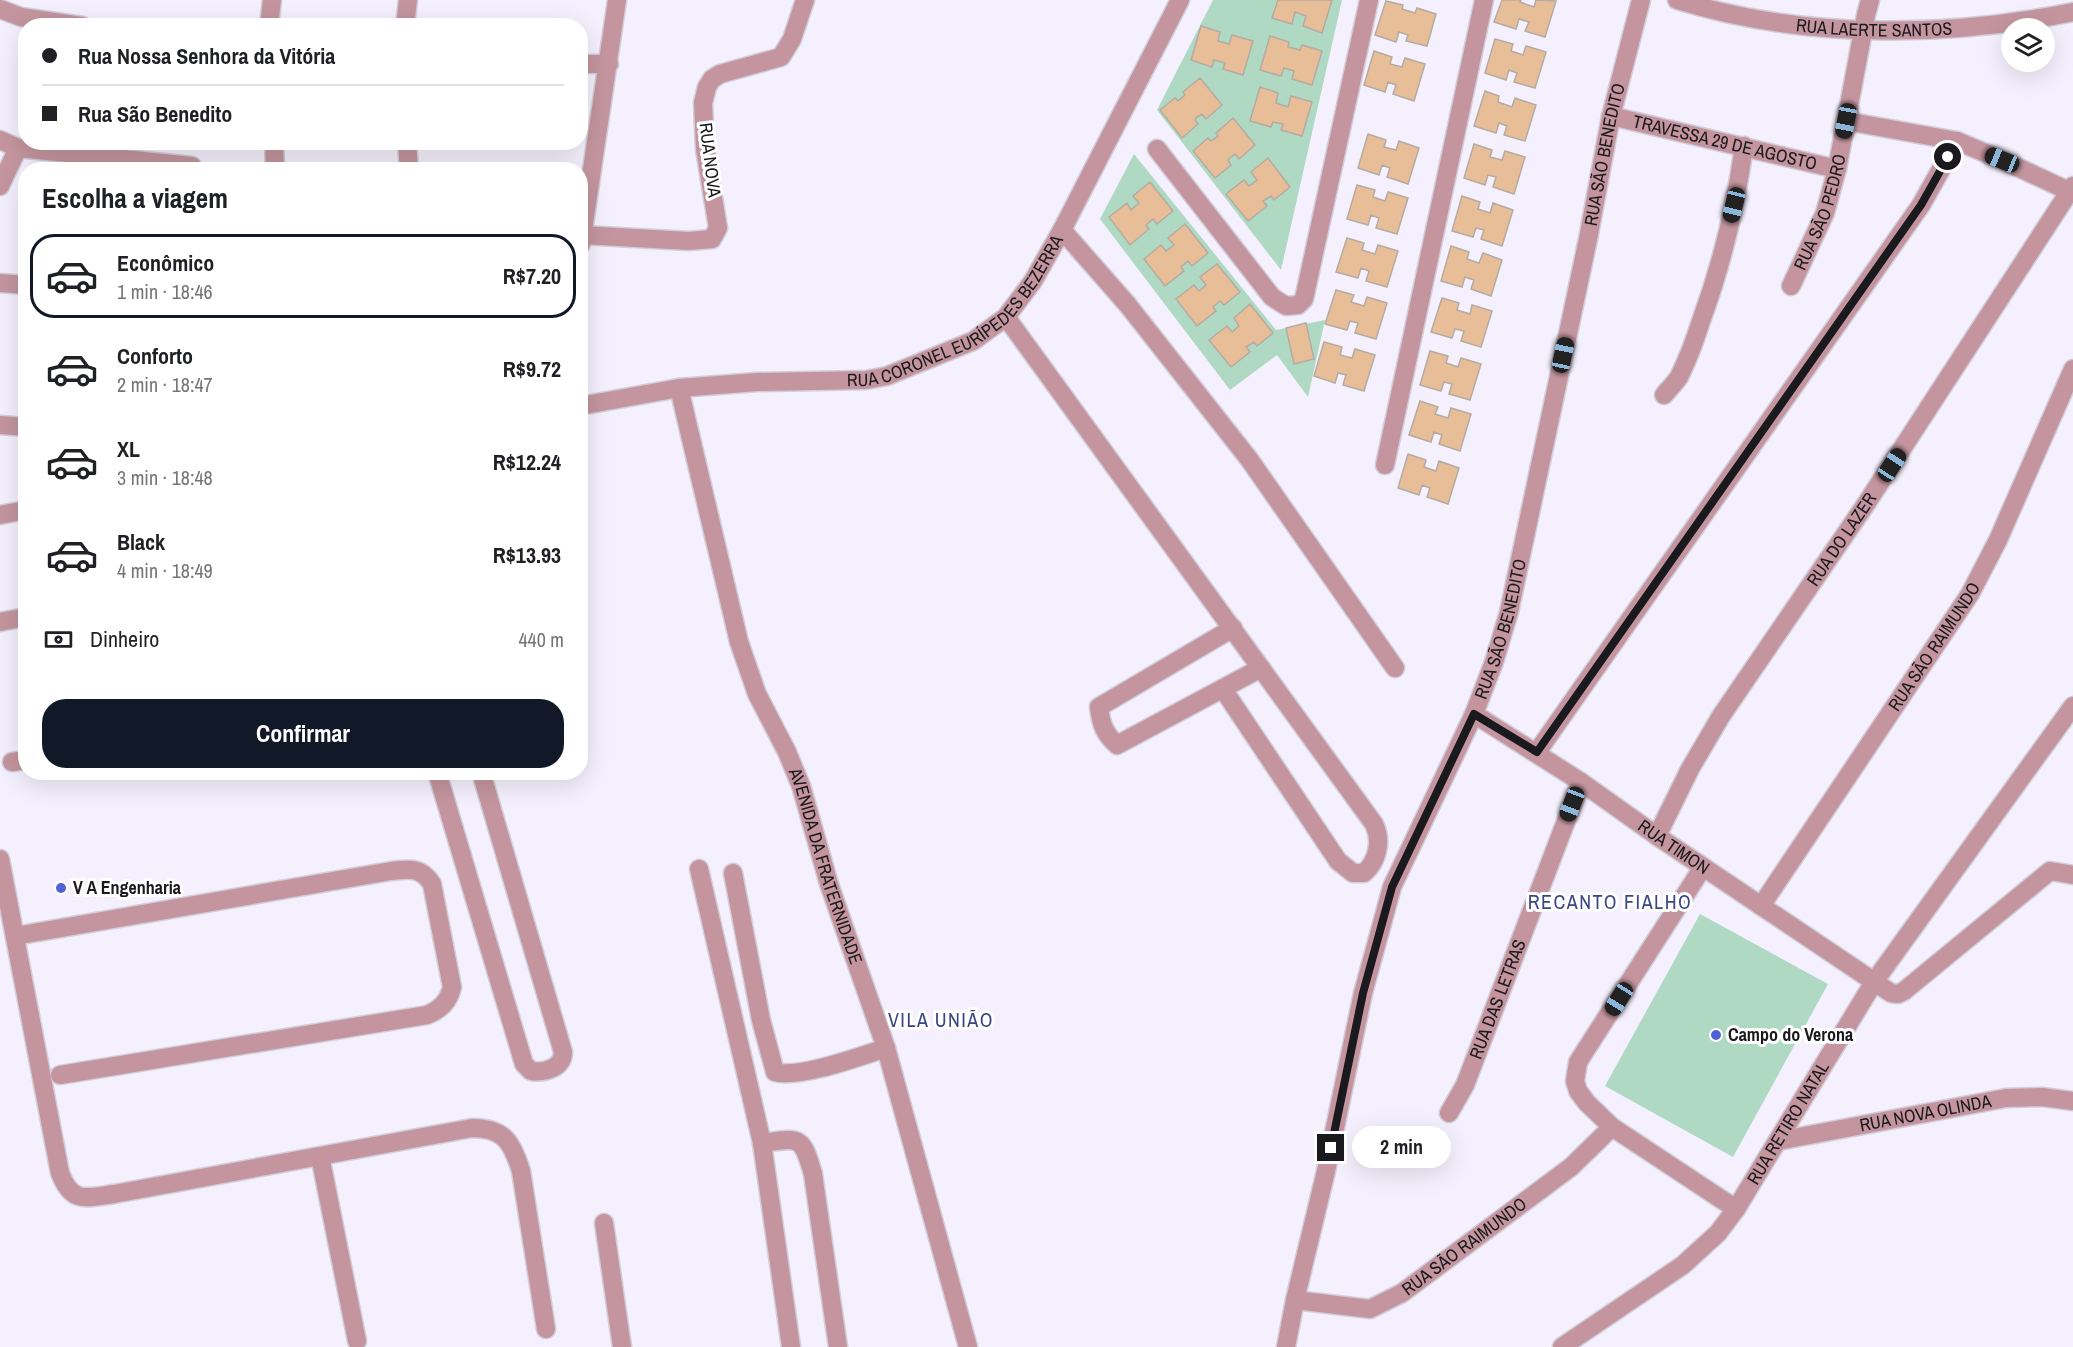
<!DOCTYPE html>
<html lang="pt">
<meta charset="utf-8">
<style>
:root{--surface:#fff;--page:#f6f6f6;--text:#202124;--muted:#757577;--line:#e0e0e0;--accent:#111827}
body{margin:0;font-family:"Archivo Narrow",sans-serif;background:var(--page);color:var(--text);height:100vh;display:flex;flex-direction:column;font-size:22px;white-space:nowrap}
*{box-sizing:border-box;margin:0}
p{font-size:20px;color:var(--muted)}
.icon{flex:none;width:33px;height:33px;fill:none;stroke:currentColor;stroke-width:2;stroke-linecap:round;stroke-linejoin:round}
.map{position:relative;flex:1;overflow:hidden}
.sheet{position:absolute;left:18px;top:162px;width:570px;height:618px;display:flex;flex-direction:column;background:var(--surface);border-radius:24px;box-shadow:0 6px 24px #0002}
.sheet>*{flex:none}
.hud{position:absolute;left:18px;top:18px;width:570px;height:132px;border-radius:24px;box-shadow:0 6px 24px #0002;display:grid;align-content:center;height:132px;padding:0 24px;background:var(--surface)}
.buttons{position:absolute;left:2001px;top:18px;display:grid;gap:12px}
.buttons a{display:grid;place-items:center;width:54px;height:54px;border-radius:50%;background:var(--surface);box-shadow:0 6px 24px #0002;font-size:30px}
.end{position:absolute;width:27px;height:27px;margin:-14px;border:8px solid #1a191d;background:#fff;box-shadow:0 0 0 3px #fff}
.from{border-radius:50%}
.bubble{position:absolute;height:42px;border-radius:21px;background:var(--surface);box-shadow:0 6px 24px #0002;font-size:20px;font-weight:700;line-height:42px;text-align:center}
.car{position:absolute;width:18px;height:36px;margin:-18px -9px;border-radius:8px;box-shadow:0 0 4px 2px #0007;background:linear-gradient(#222 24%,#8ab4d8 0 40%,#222 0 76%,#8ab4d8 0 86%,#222 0)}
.hud b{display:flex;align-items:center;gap:21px;height:57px;font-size:22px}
.hud b+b{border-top:2px solid var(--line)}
.hud i{width:15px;height:15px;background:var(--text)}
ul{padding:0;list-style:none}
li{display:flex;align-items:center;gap:18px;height:84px;margin:0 12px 9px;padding:0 12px;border:3px solid transparent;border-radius:24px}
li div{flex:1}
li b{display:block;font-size:22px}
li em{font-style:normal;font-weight:700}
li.active{border-color:var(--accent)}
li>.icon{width:54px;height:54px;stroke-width:1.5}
h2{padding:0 24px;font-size:27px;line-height:72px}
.pay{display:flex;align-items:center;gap:15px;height:66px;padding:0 24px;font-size:22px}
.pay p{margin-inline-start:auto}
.button{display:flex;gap:12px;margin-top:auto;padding:12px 24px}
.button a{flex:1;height:69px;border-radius:24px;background:var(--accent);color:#fff;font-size:24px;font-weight:700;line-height:69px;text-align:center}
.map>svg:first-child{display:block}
.green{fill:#afd9c2}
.building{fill:#e8be98;stroke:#b5aba2;stroke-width:1.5}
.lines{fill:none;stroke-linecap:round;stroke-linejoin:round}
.minor-casing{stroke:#d1ced9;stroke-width:21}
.minor{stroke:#c4959e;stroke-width:18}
.route{stroke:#1a191d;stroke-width:8}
.poi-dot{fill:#5060d5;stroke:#fff;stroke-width:2}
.labels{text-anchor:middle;stroke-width:6;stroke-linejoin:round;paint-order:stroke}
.street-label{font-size:18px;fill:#1a191d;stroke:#fff}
.poi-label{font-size:18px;font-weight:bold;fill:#1a191d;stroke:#fff;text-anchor:start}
.neighbourhood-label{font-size:20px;letter-spacing:1.5px;fill:#3b4782;stroke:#fff}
</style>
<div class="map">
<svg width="2073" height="1347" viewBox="0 0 2073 1347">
<rect width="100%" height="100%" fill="#f4f0fd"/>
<!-- green -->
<path class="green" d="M1213,0H1342L1281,270L1157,110Z
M1134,154L1276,330L1325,320L1308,397L1277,355L1230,390L1100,219Z
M1700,914L1828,984L1733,1157L1605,1086Z"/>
<!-- building -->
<path class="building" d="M1278,0H1332L1322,33L1303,26L1306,16L1295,12L1292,24L1272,18Z
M1502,0H1521L1520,2L1534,7L1536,0L1556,1L1545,37L1525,31L1529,22L1519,19L1516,29L1494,22Z
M1386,1L1403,5L1402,9L1415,13L1417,8L1436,14L1427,46L1406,41L1408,35L1399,32L1396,42L1375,35Z
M1201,26L1220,32L1218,41L1229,44L1232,35L1253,41L1243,75L1223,69L1225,63L1214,60L1212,67L1191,60Z
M1270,36L1289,42L1288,47L1300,50L1302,45L1322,51L1312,85L1292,79L1294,71L1284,68L1281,76L1260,70Z
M1495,39L1513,44L1511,51L1523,55L1526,46L1546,52L1535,88L1514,82L1517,73L1509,70L1506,80L1485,73Z
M1374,51L1392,57L1390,64L1402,67L1405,58L1425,64L1414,101L1393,94L1396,85L1388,82L1385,92L1364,85Z
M1200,78L1222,105L1206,119L1202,114L1197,117L1195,120L1198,124L1182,138L1160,110L1175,98L1178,101L1185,95L1183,92Z
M1260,87L1278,93L1276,103L1288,107L1291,96L1312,102L1302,136L1281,130L1283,124L1273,122L1271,127L1250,121Z
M1485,91L1499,96L1498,102L1512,107L1515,98L1536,105L1525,141L1504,135L1507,126L1499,123L1496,133L1474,126Z
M1233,118L1255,145L1239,159L1235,154L1231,157L1228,160L1231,165L1215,178L1193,151L1208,138L1211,141L1218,136L1216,133Z
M1368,134L1386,140L1384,147L1396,150L1399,141L1419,148L1408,184L1387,177L1390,168L1382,165L1379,175L1358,168Z
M1474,144L1492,150L1490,157L1502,160L1505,151L1525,157L1514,194L1493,187L1496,177L1488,175L1485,185L1464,178Z
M1268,158L1290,187L1274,200L1271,196L1263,201L1267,206L1248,221L1226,194L1244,180L1249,186L1257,180L1251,172Z
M1150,182L1173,211L1157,224L1153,219L1146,225L1149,229L1130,245L1109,217L1127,203L1131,210L1139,203L1133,196Z
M1357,185L1375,190L1373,197L1385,201L1388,192L1408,198L1397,234L1376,228L1379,218L1371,215L1368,225L1347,219Z
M1462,196L1480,202L1478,209L1490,213L1493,203L1513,210L1502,246L1481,239L1484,230L1476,228L1473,237L1452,231Z
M1185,224L1208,253L1192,266L1188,261L1181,267L1184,271L1165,286L1144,259L1161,245L1166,251L1174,245L1168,238Z
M1347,238L1364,243L1362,250L1375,254L1378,245L1398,251L1387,287L1366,281L1369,271L1361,268L1358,278L1336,272Z
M1451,246L1469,252L1467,259L1479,263L1483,253L1502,260L1491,296L1471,289L1474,280L1465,277L1462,287L1441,281Z
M1217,264L1240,292L1224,305L1220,301L1213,307L1216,311L1197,326L1176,299L1194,285L1199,291L1206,285L1200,277Z
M1336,290L1354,295L1351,302L1364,306L1367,297L1387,303L1376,339L1355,333L1358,323L1350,321L1347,330L1325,324Z
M1442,298L1459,303L1457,310L1470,314L1472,305L1492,311L1481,347L1461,341L1464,331L1455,329L1452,338L1431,332Z
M1250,304L1273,333L1257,346L1254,342L1246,347L1250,352L1231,367L1209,340L1227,326L1232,332L1239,326L1234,318Z
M1306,323L1314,359L1294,364L1286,328Z
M1324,342L1342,347L1340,355L1352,358L1355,349L1375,355L1364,391L1343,385L1346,375L1338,373L1335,383L1314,376Z
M1430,351L1448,356L1446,363L1458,367L1461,358L1481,364L1470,400L1449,394L1452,384L1444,382L1441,391L1420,385Z
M1420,401L1438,407L1435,414L1448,418L1451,408L1471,414L1460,451L1439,444L1442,435L1434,432L1431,442L1409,435Z
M1408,454L1426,460L1424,467L1436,471L1439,461L1459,468L1448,504L1427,497L1430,488L1422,485L1419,495L1398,488Z"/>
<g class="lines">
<defs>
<g id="minor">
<path id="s1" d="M1677,0C1803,39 1944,38 2073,12"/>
<path d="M0,9L21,17L82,26"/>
<path d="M269,26L272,0"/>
<path d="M405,26L408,0"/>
<path d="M580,64H609"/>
<path id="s2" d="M1611,116L1837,169"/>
<path d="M1846,121L1957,141L2002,160L2073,193"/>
<path d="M0,140L18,148L192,166"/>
<path d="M274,142L275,170"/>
<path d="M407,142L409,170"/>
<path d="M1157,149L1272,297L1286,306L1298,305L1304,299L1369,0"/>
<path d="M0,186L18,148"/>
<path d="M1062,230L1127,304L1249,459L1395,668"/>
<path d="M582,235L689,241L712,239L718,228L705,149L703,103L707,87L712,79L720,74L781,57L792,39L805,0"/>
<path d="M581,244L617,0"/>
<path d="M0,283L26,285"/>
<path id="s3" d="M1791,286L1825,213L1837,169L1866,15L1870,0"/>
<path d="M1006,317L1374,824C1382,840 1378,861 1364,873H1353L1338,861L1223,689"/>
<path id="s4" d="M679,388L739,642L757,694L787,752L801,786L829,884L886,1048L968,1347"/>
<path d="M1664,395C1669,389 1675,383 1679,377C1688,359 1695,340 1701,321C1722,264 1736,205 1744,146"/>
<path id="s5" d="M580,406L679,388L757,382L866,380L887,376L973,341L1006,317L1033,281L1062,230L1180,0"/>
<path d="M0,425L26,427"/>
<path d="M1385,465L1484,0"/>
<path d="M0,515L26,510"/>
<path d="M0,622L26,617"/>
<path d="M1233,628L1099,707C1101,724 1104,733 1117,745L1261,668"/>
<path id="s6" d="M1474,714L1581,782L1657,836L1891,993L1898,994L1904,991L2050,871L2073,875"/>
<path d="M1537,752L1921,205L1957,141"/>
<path d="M12,762L26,760"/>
<path d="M437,772L524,1064L531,1071C545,1073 563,1068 563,1052L481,772"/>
<path id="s7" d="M1657,836L1690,769L1721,716L1866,504L2073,186"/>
<path d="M0,859L60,1173C72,1204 85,1198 114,1194L472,1128C504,1128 512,1142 521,1171L546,1329"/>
<path d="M1703,867L1578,1062L1575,1081L1578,1091L1587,1103L1612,1127L1736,1209"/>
<path d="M699,869L762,1143L791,1347"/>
<path d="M733,873L761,1020L775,1072C799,1079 861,1056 886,1048"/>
<path id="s8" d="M1761,906L1970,594L1998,540L2073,369"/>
<path d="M15,936L391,871C410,869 421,867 432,884L452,987C449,1001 440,1010 427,1015L60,1075"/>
<path id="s9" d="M1449,1113L1465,1085L1581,782"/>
<path id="s10" d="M1778,1141L2006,1098L2042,1097L2073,1101"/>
<path d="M762,1143C800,1138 802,1135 813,1174L838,1347"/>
<path d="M320,1156L357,1341"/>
<path d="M604,1223L622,1347"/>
<path id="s11" d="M1295,1300L1370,1309L1402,1293L1571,1167L1612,1127"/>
<path id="s12" d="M1286,1347L1295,1300L1326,1171L1363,993L1392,887L1474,714L1494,662L1509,612L1588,239L1611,116L1641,0"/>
<path id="s13" d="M1562,1347L1683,1265L1718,1233L1736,1209L1874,982L2073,706"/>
</g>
</defs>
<!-- minor casing -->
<use href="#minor" class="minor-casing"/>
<!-- minor -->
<use href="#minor" class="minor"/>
</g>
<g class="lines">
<!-- route -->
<path class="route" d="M1331,1148L1363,993L1392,887L1474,714L1537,752L1921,205L1948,157"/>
</g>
<!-- markers -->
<g class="poi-dot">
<circle cx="61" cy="888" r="6"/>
<circle cx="1716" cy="1035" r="6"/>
</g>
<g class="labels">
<!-- street labels -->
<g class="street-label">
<text dy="6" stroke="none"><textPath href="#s1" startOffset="200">RUA LAERTE SANTOS</textPath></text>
<text dy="6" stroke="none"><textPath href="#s2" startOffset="117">TRAVESSA 29 DE AGOSTO</textPath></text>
<text dy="6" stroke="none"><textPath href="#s12" startOffset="1239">RUA SÃO BENEDITO</textPath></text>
<text transform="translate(710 160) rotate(83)" y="6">RUA NOVA</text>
<text dy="6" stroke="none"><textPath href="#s3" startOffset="80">RUA SÃO PEDRO</textPath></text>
<text dy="6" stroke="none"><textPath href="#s5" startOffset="404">RUA CORONEL EURÍPEDES BEZERRA</textPath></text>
<text dy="6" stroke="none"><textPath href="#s7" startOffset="350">RUA DO LAZER</textPath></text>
<text dy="6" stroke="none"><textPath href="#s12" startOffset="753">RUA SÃO BENEDITO</textPath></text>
<text dy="6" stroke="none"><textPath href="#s8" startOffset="312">RUA SÃO RAIMUNDO</textPath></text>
<text dy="6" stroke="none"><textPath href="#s6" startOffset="240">RUA TIMON</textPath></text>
<text dy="6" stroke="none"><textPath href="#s4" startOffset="502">AVENIDA DA FRATERNIDADE</textPath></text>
<text dy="6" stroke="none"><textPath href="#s9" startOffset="124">RUA DAS LETRAS</textPath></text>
<text dy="6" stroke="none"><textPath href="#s10" startOffset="150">RUA NOVA OLINDA</textPath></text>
<text dy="6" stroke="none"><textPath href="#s13" startOffset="324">RUA RETIRO NATAL</textPath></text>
<text dy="6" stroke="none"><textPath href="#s11" startOffset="189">RUA SÃO RAIMUNDO</textPath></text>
</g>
<!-- poi labels -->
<g class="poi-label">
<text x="73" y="894">V A Engenharia</text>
<text x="1728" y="1041">Campo do Verona</text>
</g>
<!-- neighbourhood labels -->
<g class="neighbourhood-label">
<text x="1610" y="909">RECANTO FIALHO</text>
<text x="941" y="1027">VILA UNIÃO</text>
</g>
</g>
</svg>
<div class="buttons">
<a><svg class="icon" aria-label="layers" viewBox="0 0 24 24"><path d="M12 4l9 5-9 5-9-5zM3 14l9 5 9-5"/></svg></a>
</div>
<i class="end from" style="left:1948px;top:157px"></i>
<i class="end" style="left:1331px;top:1148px"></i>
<div class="bubble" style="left:1352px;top:1126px;width:99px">2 min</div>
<i class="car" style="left:1846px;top:121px;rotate:191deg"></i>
<i class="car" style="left:2002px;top:160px;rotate:292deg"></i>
<i class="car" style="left:1734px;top:205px;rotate:194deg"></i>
<i class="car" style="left:1563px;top:355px;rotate:12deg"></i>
<i class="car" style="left:1892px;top:465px;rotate:33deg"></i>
<i class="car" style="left:1572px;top:804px;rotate:201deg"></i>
<i class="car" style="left:1619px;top:999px;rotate:212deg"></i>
<div class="hud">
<b><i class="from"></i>Rua Nossa Senhora da Vitória</b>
<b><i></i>Rua São Benedito</b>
</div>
<section class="sheet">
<h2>Escolha a viagem</h2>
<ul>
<li class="active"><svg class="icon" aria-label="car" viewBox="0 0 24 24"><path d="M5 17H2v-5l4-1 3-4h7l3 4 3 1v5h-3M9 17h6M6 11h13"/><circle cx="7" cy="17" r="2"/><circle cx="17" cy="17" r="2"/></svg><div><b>Econômico</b><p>1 min · 18:46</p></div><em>R$7.20</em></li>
<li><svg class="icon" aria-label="car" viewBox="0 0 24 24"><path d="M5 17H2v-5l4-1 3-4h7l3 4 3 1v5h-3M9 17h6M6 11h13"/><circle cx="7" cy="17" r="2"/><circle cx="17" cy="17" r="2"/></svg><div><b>Conforto</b><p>2 min · 18:47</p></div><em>R$9.72</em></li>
<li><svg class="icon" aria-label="car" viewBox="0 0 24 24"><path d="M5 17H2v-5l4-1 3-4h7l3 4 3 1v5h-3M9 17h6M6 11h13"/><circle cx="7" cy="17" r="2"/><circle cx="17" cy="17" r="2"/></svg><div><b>XL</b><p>3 min · 18:48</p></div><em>R$12.24</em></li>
<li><svg class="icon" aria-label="car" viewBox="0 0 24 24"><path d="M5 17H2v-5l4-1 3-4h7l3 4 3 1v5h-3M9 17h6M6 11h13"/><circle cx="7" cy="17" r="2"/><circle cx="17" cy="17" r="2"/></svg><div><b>Black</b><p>4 min · 18:49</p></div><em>R$13.93</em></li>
</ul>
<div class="pay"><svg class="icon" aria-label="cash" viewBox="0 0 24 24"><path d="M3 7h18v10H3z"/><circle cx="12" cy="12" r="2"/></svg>Dinheiro<p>440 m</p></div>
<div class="button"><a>Confirmar</a></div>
</section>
</div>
